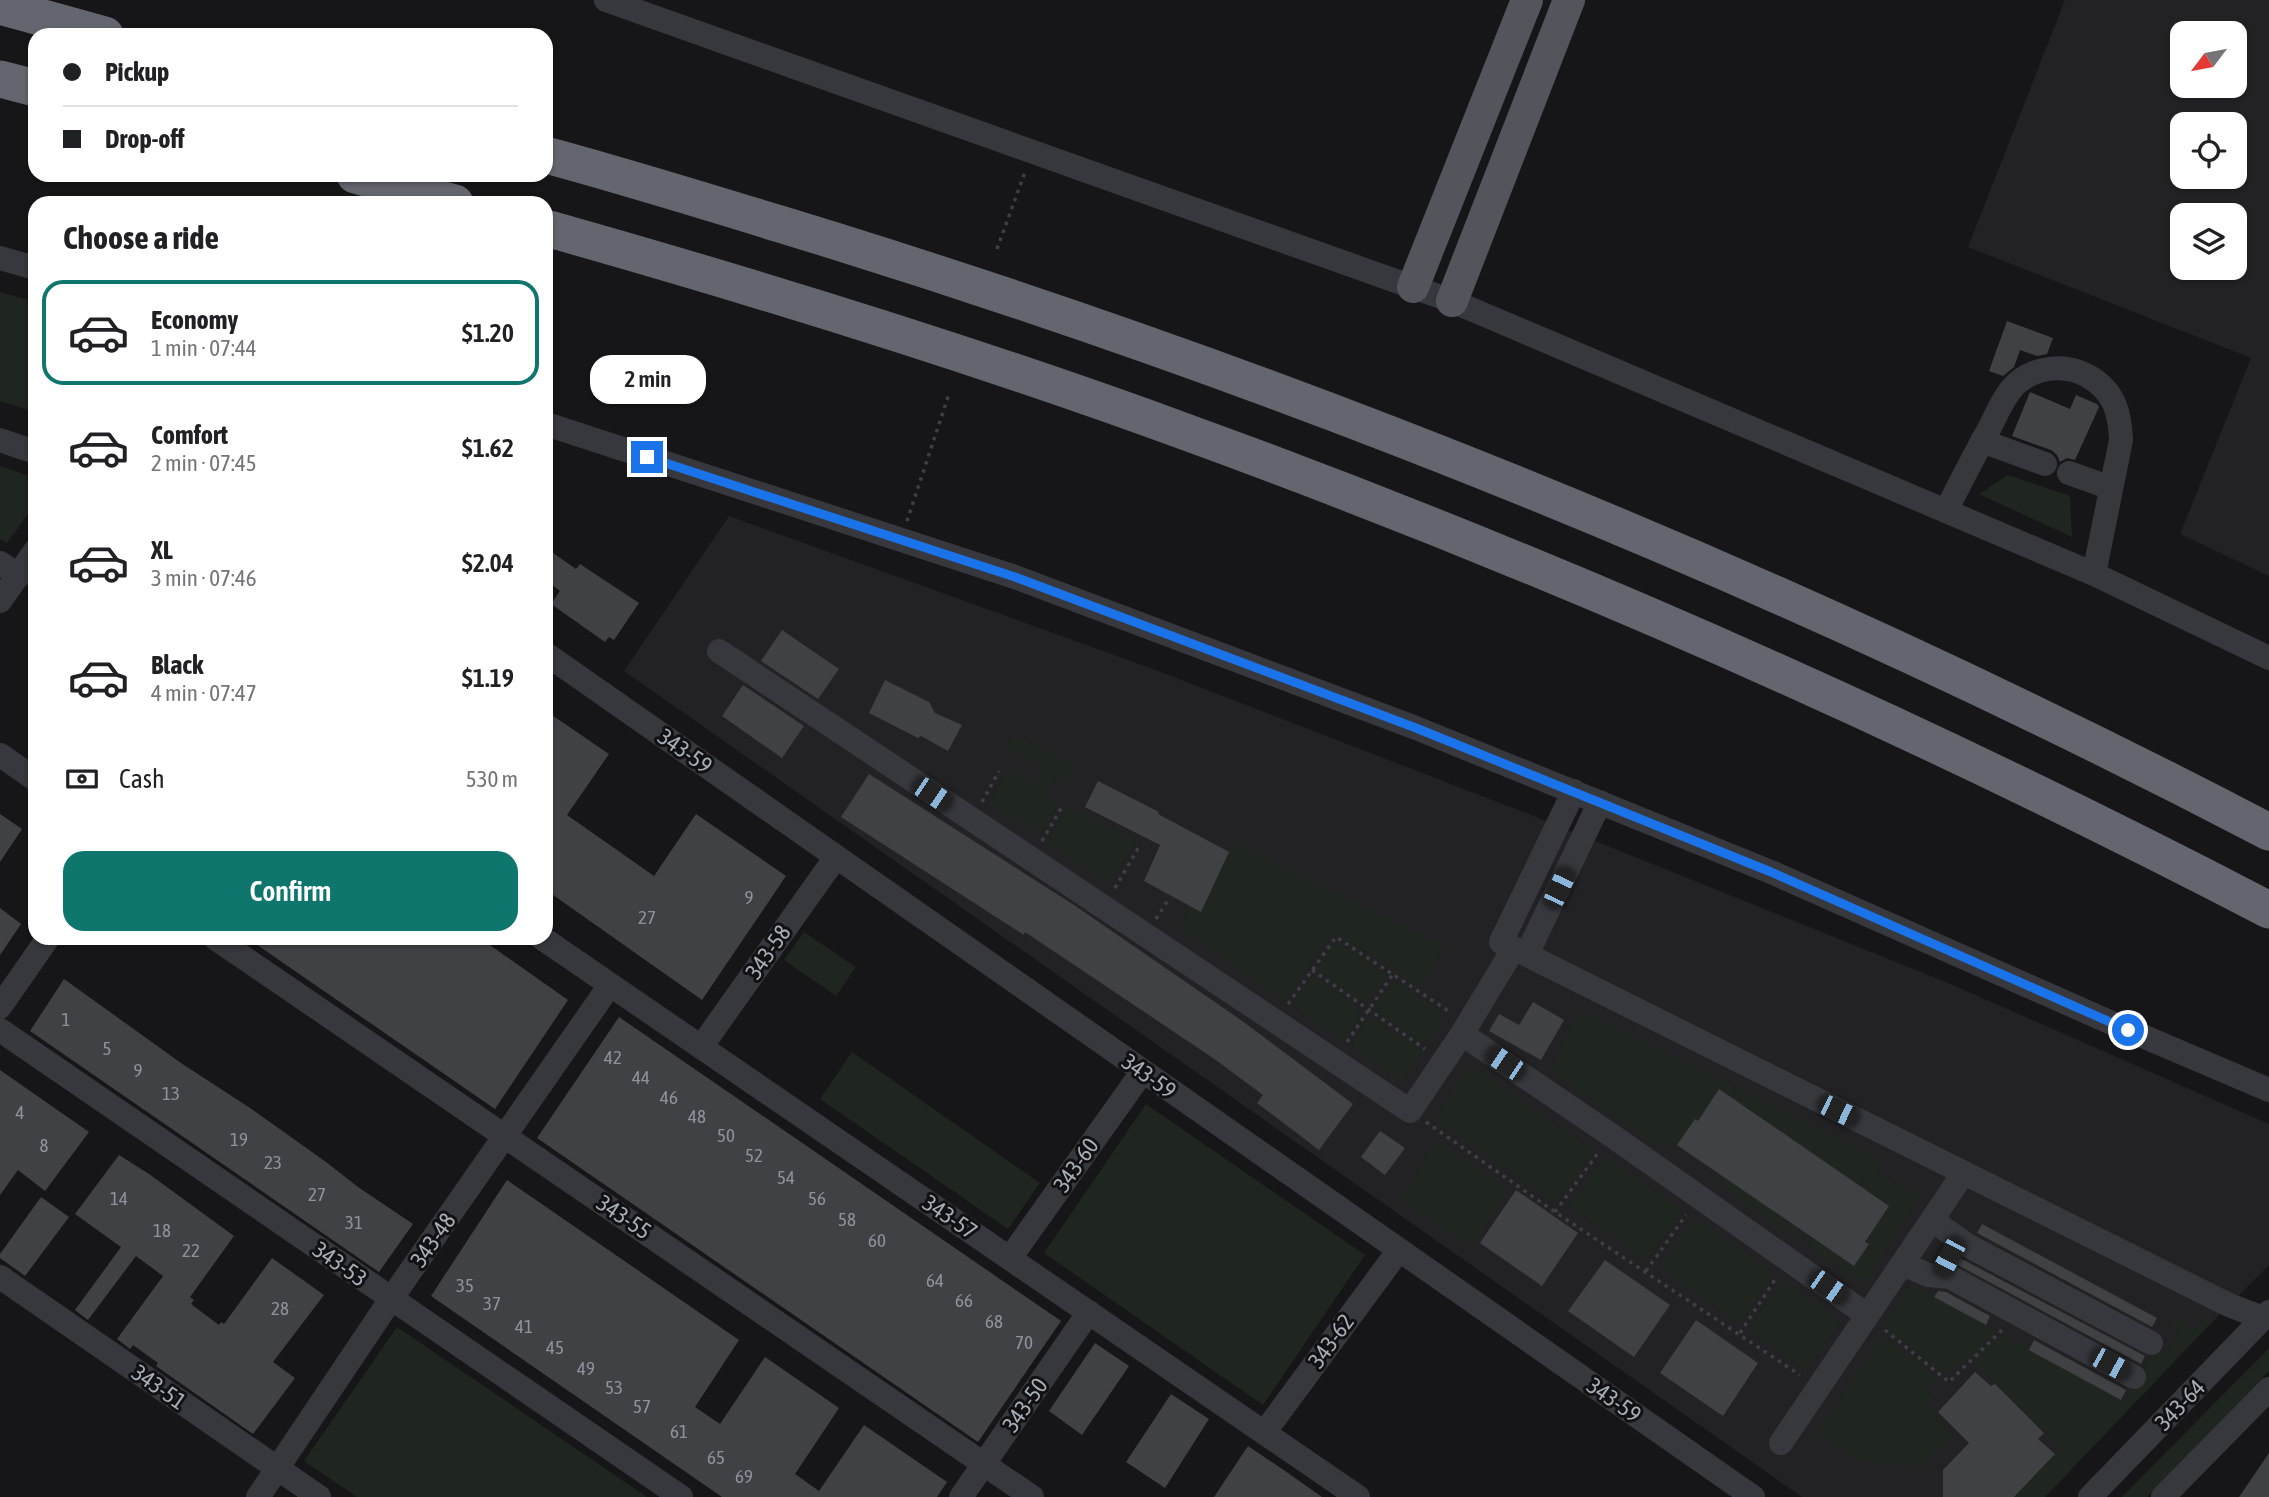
<!DOCTYPE html>
<meta charset="utf-8">
<style>
:root{--surface:#fff;--page:#f6f6f6;--text:#202124;--muted:#757577;--line:#e0e0e0;--accent:#0f766e}
body{margin:0;font-family:"Asap Condensed",sans-serif;background:var(--page);color:var(--text);height:100vh;display:flex;flex-direction:column;font-size:26px;white-space:nowrap}
*{box-sizing:border-box;margin:0}
p{font-size:23px;color:var(--muted)}
.icon{flex:none;width:38px;height:38px;fill:none;stroke:currentColor;stroke-width:2;stroke-linecap:round;stroke-linejoin:round}
.map{position:relative;flex:1;overflow:hidden}
.sheet{position:absolute;left:28px;top:196px;width:525px;height:749px;display:flex;flex-direction:column;background:var(--surface);border-radius:21px;box-shadow:0 2px 5px #0004}
.sheet>*{flex:none}
.guide{position:absolute;left:28px;top:28px;width:525px;height:154px;border-radius:21px;box-shadow:0 2px 5px #0004;display:grid;align-content:center;height:154px;padding:0 35px;background:var(--surface)}
.needle{width:46px;rotate:238deg}
.tools{position:absolute;left:2170px;top:21px;display:grid;gap:14px}
.tools a{display:grid;place-items:center;width:77px;height:77px;border-radius:14px;background:var(--surface);box-shadow:0 2px 5px #0004;font-size:35px}
.end{position:absolute;width:32px;height:32px;margin:-16px;border:9px solid #1a73e8;background:#fff;box-shadow:0 0 0 4px #fff}
.from{border-radius:50%}
.bubble{position:absolute;height:49px;border-radius:21px;background:var(--surface);box-shadow:0 2px 5px #0004;font-size:23px;font-weight:600;line-height:49px;text-align:center}
.car{position:absolute;width:21px;height:42px;margin:-21px -10px;border-radius:9px;box-shadow:0 0 5px 2px #0007;background:linear-gradient(#222 24%,#8ab4d8 0 40%,#222 0 76%,#8ab4d8 0 86%,#222 0)}
.guide b{display:flex;align-items:center;gap:24px;height:66px;font-size:26px}
.guide b+b{border-top:2px solid var(--line)}
.guide i{width:18px;height:18px;background:var(--text)}
ul{padding:0;list-style:none}
li{display:flex;align-items:center;gap:21px;height:105px;margin:0 14px 10px;padding:0 21px;border:4px solid transparent;border-radius:21px}
li div{flex:1}
li b{display:block;font-size:26px}
li em{font-style:normal;font-weight:600}
li.selected{border-color:var(--accent)}
li>.icon{width:63px;height:63px;stroke-width:1.5}
h2{padding:0 35px;font-size:32px;line-height:84px}
.pay{display:flex;align-items:center;gap:18px;height:77px;padding:0 35px;font-size:26px}
.pay p{margin-inline-start:auto}
.cta{display:flex;gap:14px;margin-top:auto;padding:14px 35px}
.cta a{flex:1;height:80px;border-radius:21px;background:var(--accent);color:#fff;font-size:28px;font-weight:600;line-height:80px;text-align:center}
.map>svg:first-child{display:block}
.built{fill:#222225;fill-rule:evenodd}
.green{fill:#1e261f}
.building{fill:#404145}
.lines{fill:none;stroke-linecap:round;stroke-linejoin:round}
.path{stroke:#3d3f44;stroke-width:3.5;stroke-dasharray:3.5 5;stroke-linecap:butt}
.minor{stroke:#37383d;stroke-width:24}
.major{stroke:#53555c;stroke-width:32}
.highway{stroke:#63666e;stroke-width:37}
.route{stroke:#1a73e8;stroke-width:9}
.labels{text-anchor:middle;stroke-width:6;stroke-linejoin:round;paint-order:stroke}
.number-label{font-size:19px;fill:#8e929b}
.street-label{font-size:23px;fill:#a8adb8;stroke:#111113}
</style>
<div class="map">
<svg width="2269" height="1497" viewBox="0 0 2269 1497">
<rect width="100%" height="100%" fill="#161618"/>
<!-- built -->
<path class="built" d="M2065,0H2269V576L2180,534L2251,358L1968,247ZM2182,33H2235V86H2182ZM2182,124H2235V177H2182ZM2182,215H2235V268H2182Z
M729,516L1153,669L1531,815L1946,982L2269,1124V1265L2167,1368L2045,1497H1802L624,671Z"/>
<!-- green -->
<path class="green" d="M0,292L35,302V412L0,401Z
M0,466L35,478V504L7,543L0,539Z
M2008,475L2070,496L2072,537L1979,494Z
M1015,734L1074,767L1065,783L1054,777L1045,795L1058,803L1042,833L989,805L1008,770L1034,785L1044,768L1008,747Z
M1068,806L1136,841L1110,882L1047,844Z
M1236,843L1443,946L1421,988L1334,931L1284,1001L1180,927L1190,906L1201,911L1229,852Z
M804,932L856,967L836,996L784,960Z
M1336,941L1388,976L1373,997L1359,1000L1317,969Z
M1312,975L1357,1006L1358,1019L1343,1042L1291,1005Z
M1393,981L1445,1014L1426,1045L1379,1013V999Z
M1579,1011L1883,1160L1877,1172L1919,1197L1863,1284L1807,1245L1812,1238L1854,1266L1869,1245L1865,1242L1888,1206L1809,1152L1785,1182L1767,1208L1801,1231L1795,1238L1720,1185L1725,1177L1775,1179L1798,1143L1719,1089L1698,1121L1695,1119C1683,1137 1681,1151 1656,1145L1551,1072Z
M1375,1020L1422,1051L1402,1082L1351,1046L1365,1022Z
M852,1052L1040,1183L1008,1229L820,1099Z
M1473,1067L1594,1151L1555,1202L1436,1120L1464,1073Z
M1146,1104L1365,1255L1263,1405L1044,1253Z
M1436,1142L1508,1188L1472,1246L1400,1200Z
M1605,1157L1682,1210L1647,1260L1570,1206Z
M1694,1218L1773,1273L1740,1323L1661,1268Z
M1782,1281L1840,1322L1806,1370L1748,1329Z
M1912,1284L1997,1331L1961,1367L1958,1364L1946,1375L1883,1325Z
M2205,1316L2214,1320L2045,1497H2014L2055,1454L2063,1448L1973,1362L2001,1334L2124,1402L2155,1350L2166,1354L2179,1330L2171,1324L2174,1317L2196,1329Z
M397,1327L647,1497H357L304,1461Z
M1883,1337L1938,1379L1926,1391L1934,1398L1927,1405L1954,1437L1924,1462L1925,1467L1859,1461L1817,1435Z
M2269,1348V1371L2147,1497H2122Z"/>
<!-- building -->
<path class="building" d="M2007,321L2053,338L2047,354L2037,356L2020,350L2014,367L2003,376L1989,371Z
M2030,392L2070,409L2076,395L2097,404L2099,407L2075,460L2067,458L2060,462L2057,455L2051,450L2012,436Z
M546,548L576,569L580,564L639,603L614,640L609,637L605,642L551,604L560,591L546,580Z
M782,630L839,669L818,699L761,661Z
M885,680L929,702L935,713L962,725L948,751L921,736L918,738L869,713Z
M743,685L804,726L782,758L722,716Z
M546,711L609,754L567,815L654,876L696,814L786,876L702,1000L546,890Z
M869,774L1074,905L1241,1020L1353,1104L1319,1150L1257,1103L1263,1095L1213,1058L1025,932L1024,935L841,817Z
M1098,781L1159,812L1158,814L1229,852L1201,912L1144,881L1160,845L1085,807Z
M0,814L22,829L0,862Z
M0,908L21,924L0,955Z
M247,938H480L568,1000L495,1109Z
M64,979L181,1063L250,1108L326,1162L358,1187L413,1224L379,1272L30,1031Z
M1533,1002L1564,1020L1541,1060L1489,1031L1499,1014L1519,1025Z
M619,1017L1061,1321L978,1442L537,1138Z
M0,1070L89,1132L45,1191L18,1170L0,1195Z
M1719,1089L1889,1206L1865,1242L1869,1244L1854,1266L1677,1145L1695,1119L1698,1121Z
M1380,1131L1405,1148L1385,1175L1361,1157Z
M119,1155L149,1174L234,1236L190,1297L194,1300L191,1304L219,1325L221,1322L224,1324L272,1258L324,1295L273,1362L295,1378L253,1434L156,1366L158,1363L133,1345L130,1349L117,1339L163,1276L136,1256L88,1320L75,1310L121,1247L75,1214Z
M507,1180L739,1340L695,1407L720,1424L765,1357L839,1408L795,1474L819,1491L864,1425L947,1482L937,1497H722L431,1296Z
M1516,1190L1578,1233L1542,1286L1480,1243Z
M41,1197L69,1217L25,1276L0,1258V1254Z
M1982,1224L2157,1318L2152,1327L1977,1233Z
M1958,1257L2145,1356L2141,1364L1954,1263Z
M1605,1260L1670,1305L1634,1357L1568,1311Z
M1938,1291L1946,1292L1990,1316L1986,1325L1934,1297Z
M1696,1320L1758,1363L1723,1416L1660,1373Z
M2034,1340L2126,1390L2121,1400L2029,1350Z
M1095,1343L1129,1366L1082,1435L1049,1411Z
M1975,1372L1991,1386L1995,1384L2044,1433L2038,1439L2055,1454L2014,1497H1943V1470L1969,1443L1938,1412Z
M1171,1394L1209,1419L1165,1488L1126,1462Z
M1248,1446L1288,1473L1322,1497H1214Z
M2269,1453V1497H2239Z"/>
<g class="lines">
<!-- path -->
<path class="path" d="M997,249L1025,172
M907,521L949,394
M982,802L999,771
M1042,841L1062,807
M1115,888L1140,845
M1156,919L1168,900
M1312,970L1425,1049
M1288,1004L1336,937L1450,1012
M1347,1042L1393,974
M1426,1122L1555,1212L1800,1375
M1555,1212L1598,1153
M1646,1271L1686,1215
M1885,1330L1949,1382L2002,1330
M1740,1333L1776,1278"/>
<!-- minor -->
<path class="minor" d="M606,0L1452,301L2094,574L2269,658
M0,258L35,268
M546,424L1015,577L1416,728L1771,872L2105,1020L2269,1090
M0,440L35,452
M1982,441L2045,464
M2069,473L2111,488
M1946,511C1960,483 1974,456 1989,429C1997,414 2004,395 2017,383C2037,366 2066,364 2088,376C2114,391 2120,412 2121,440L2094,574
M0,563L19,576
M0,601L35,551
M719,651L1410,1111L1462,1034L1514,948
M546,654L1753,1497
M0,755L35,779
M1574,791L1501,942L2229,1305L2263,1318
M215,938L1032,1497
M542,938L1358,1497
M1527,954L1600,802
M0,1007L48,938
M0,1030L681,1497
M1462,1034L1611,1135L1867,1315
M701,1047L836,857
M1932,1220L1967,1245L2151,1343
M1010,1258L1143,1071
M1903,1264L1928,1275L1950,1277L2134,1377
M0,1277L319,1497
M1264,1433L1399,1250
M1781,1443L1963,1174
M258,1497L391,1299L610,985
M961,1497L1089,1312
M2090,1497L2269,1312
M2163,1497L2269,1389"/>
<!-- major -->
<path class="major" d="M1413,287L1527,0
M1452,301L1569,0"/>
<!-- highway -->
<path class="highway" d="M0,6L105,35
M0,79L35,88
M546,155C642,181 737,211 832,240C1327,394 1809,592 2269,832
M355,175L455,203
M546,228C762,289 976,355 1186,432C1557,567 1919,728 2269,910"/>
</g>
<g class="lines">
<!-- route -->
<path class="route" d="M647,457L1015,577L1416,728L1771,872L2128,1030"/>
</g>
<g class="labels">
<!-- number labels -->
<g class="number-label">
<text x="749" y="904">9</text>
<text x="647" y="924">27</text>
<text x="66" y="1026">1</text>
<text x="107" y="1055">5</text>
<text x="613" y="1064">42</text>
<text x="138" y="1077">9</text>
<text x="641" y="1084">44</text>
<text x="171" y="1100">13</text>
<text x="669" y="1104">46</text>
<text x="20" y="1119">4</text>
<text x="697" y="1123">48</text>
<text x="726" y="1142">50</text>
<text x="239" y="1146">19</text>
<text x="44" y="1152">8</text>
<text x="754" y="1162">52</text>
<text x="273" y="1169">23</text>
<text x="786" y="1184">54</text>
<text x="317" y="1201">27</text>
<text x="119" y="1205">14</text>
<text x="817" y="1205">56</text>
<text x="847" y="1226">58</text>
<text x="354" y="1229">31</text>
<text x="162" y="1237">18</text>
<text x="877" y="1247">60</text>
<text x="191" y="1257">22</text>
<text x="935" y="1287">64</text>
<text x="465" y="1292">35</text>
<text x="964" y="1307">66</text>
<text x="492" y="1310">37</text>
<text x="280" y="1315">28</text>
<text x="994" y="1328">68</text>
<text x="524" y="1333">41</text>
<text x="1024" y="1349">70</text>
<text x="555" y="1354">45</text>
<text x="586" y="1375">49</text>
<text x="614" y="1394">53</text>
<text x="642" y="1413">57</text>
<text x="679" y="1438">61</text>
<text x="716" y="1464">65</text>
<text x="744" y="1483">69</text>
</g>
<!-- street labels -->
<g class="street-label">
<text transform="translate(685 751) rotate(35)" y="8">343-59</text>
<text transform="translate(768 952) rotate(-55)" y="8">343-58</text>
<text transform="translate(1149 1076) rotate(35)" y="8">343-59</text>
<text transform="translate(1076 1165) rotate(-55)" y="8">343-60</text>
<text transform="translate(624 1217) rotate(34)" y="8">343-55</text>
<text transform="translate(950 1217) rotate(34)" y="8">343-57</text>
<text transform="translate(433 1240) rotate(-55)" y="8">343-48</text>
<text transform="translate(340 1264) rotate(35)" y="8">343-53</text>
<text transform="translate(1331 1341) rotate(-54)" y="8">343-62</text>
<text transform="translate(159 1387) rotate(35)" y="8">343-51</text>
<text transform="translate(1614 1400) rotate(35)" y="8">343-59</text>
<text transform="translate(1025 1405) rotate(-55)" y="8">343-50</text>
<text transform="translate(2180 1405) rotate(-46)" y="8">343-64</text>
</g>
</g>
</svg>
<div class="tools">
<a><svg class="needle" viewBox="-14 -14 28 28"><path d="M0-13l5 13h-10z" fill="#e53935"/><path d="M0 13l5-13h-10z" fill="#757577"/></svg></a>
<a><svg class="icon" aria-label="locate" viewBox="0 0 24 24"><circle cx="12" cy="12" r="6"/><path d="M12 2v4M12 18v4M2 12h4M18 12h4"/></svg></a>
<a><svg class="icon" aria-label="layers" viewBox="0 0 24 24"><path d="M12 4l9 5-9 5-9-5zM3 14l9 5 9-5"/></svg></a>
</div>
<i class="end from" style="left:2128px;top:1030px"></i>
<i class="end" style="left:647px;top:457px"></i>
<div class="bubble" style="left:590px;top:355px;width:116px">2 min</div>
<i class="car" style="left:932px;top:794px;rotate:124deg"></i>
<i class="car" style="left:1559px;top:888px;rotate:25deg"></i>
<i class="car" style="left:1505px;top:1063px;rotate:304deg"></i>
<i class="car" style="left:1838px;top:1111px;rotate:116deg"></i>
<i class="car" style="left:1949px;top:1257px;rotate:208deg"></i>
<i class="car" style="left:1828px;top:1287px;rotate:125deg"></i>
<i class="car" style="left:2110px;top:1364px;rotate:119deg"></i>
<div class="guide">
<b><i class="from"></i>Pickup</b>
<b><i></i>Drop-off</b>
</div>
<section class="sheet">
<h2>Choose a ride</h2>
<ul>
<li class="selected"><svg class="icon" aria-label="car" viewBox="0 0 24 24"><path d="M5 17H2v-5l4-1 3-4h7l3 4 3 1v5h-3M9 17h6M6 11h13"/><circle cx="7" cy="17" r="2"/><circle cx="17" cy="17" r="2"/></svg><div><b>Economy</b><p>1 min · 07:44</p></div><em>$1.20</em></li>
<li><svg class="icon" aria-label="car" viewBox="0 0 24 24"><path d="M5 17H2v-5l4-1 3-4h7l3 4 3 1v5h-3M9 17h6M6 11h13"/><circle cx="7" cy="17" r="2"/><circle cx="17" cy="17" r="2"/></svg><div><b>Comfort</b><p>2 min · 07:45</p></div><em>$1.62</em></li>
<li><svg class="icon" aria-label="car" viewBox="0 0 24 24"><path d="M5 17H2v-5l4-1 3-4h7l3 4 3 1v5h-3M9 17h6M6 11h13"/><circle cx="7" cy="17" r="2"/><circle cx="17" cy="17" r="2"/></svg><div><b>XL</b><p>3 min · 07:46</p></div><em>$2.04</em></li>
<li><svg class="icon" aria-label="car" viewBox="0 0 24 24"><path d="M5 17H2v-5l4-1 3-4h7l3 4 3 1v5h-3M9 17h6M6 11h13"/><circle cx="7" cy="17" r="2"/><circle cx="17" cy="17" r="2"/></svg><div><b>Black</b><p>4 min · 07:47</p></div><em>$1.19</em></li>
</ul>
<div class="pay"><svg class="icon" aria-label="cash" viewBox="0 0 24 24"><path d="M3 7h18v10H3z"/><circle cx="12" cy="12" r="2"/></svg>Cash<p>530 m</p></div>
<div class="cta"><a>Confirm</a></div>
</section>
</div>
